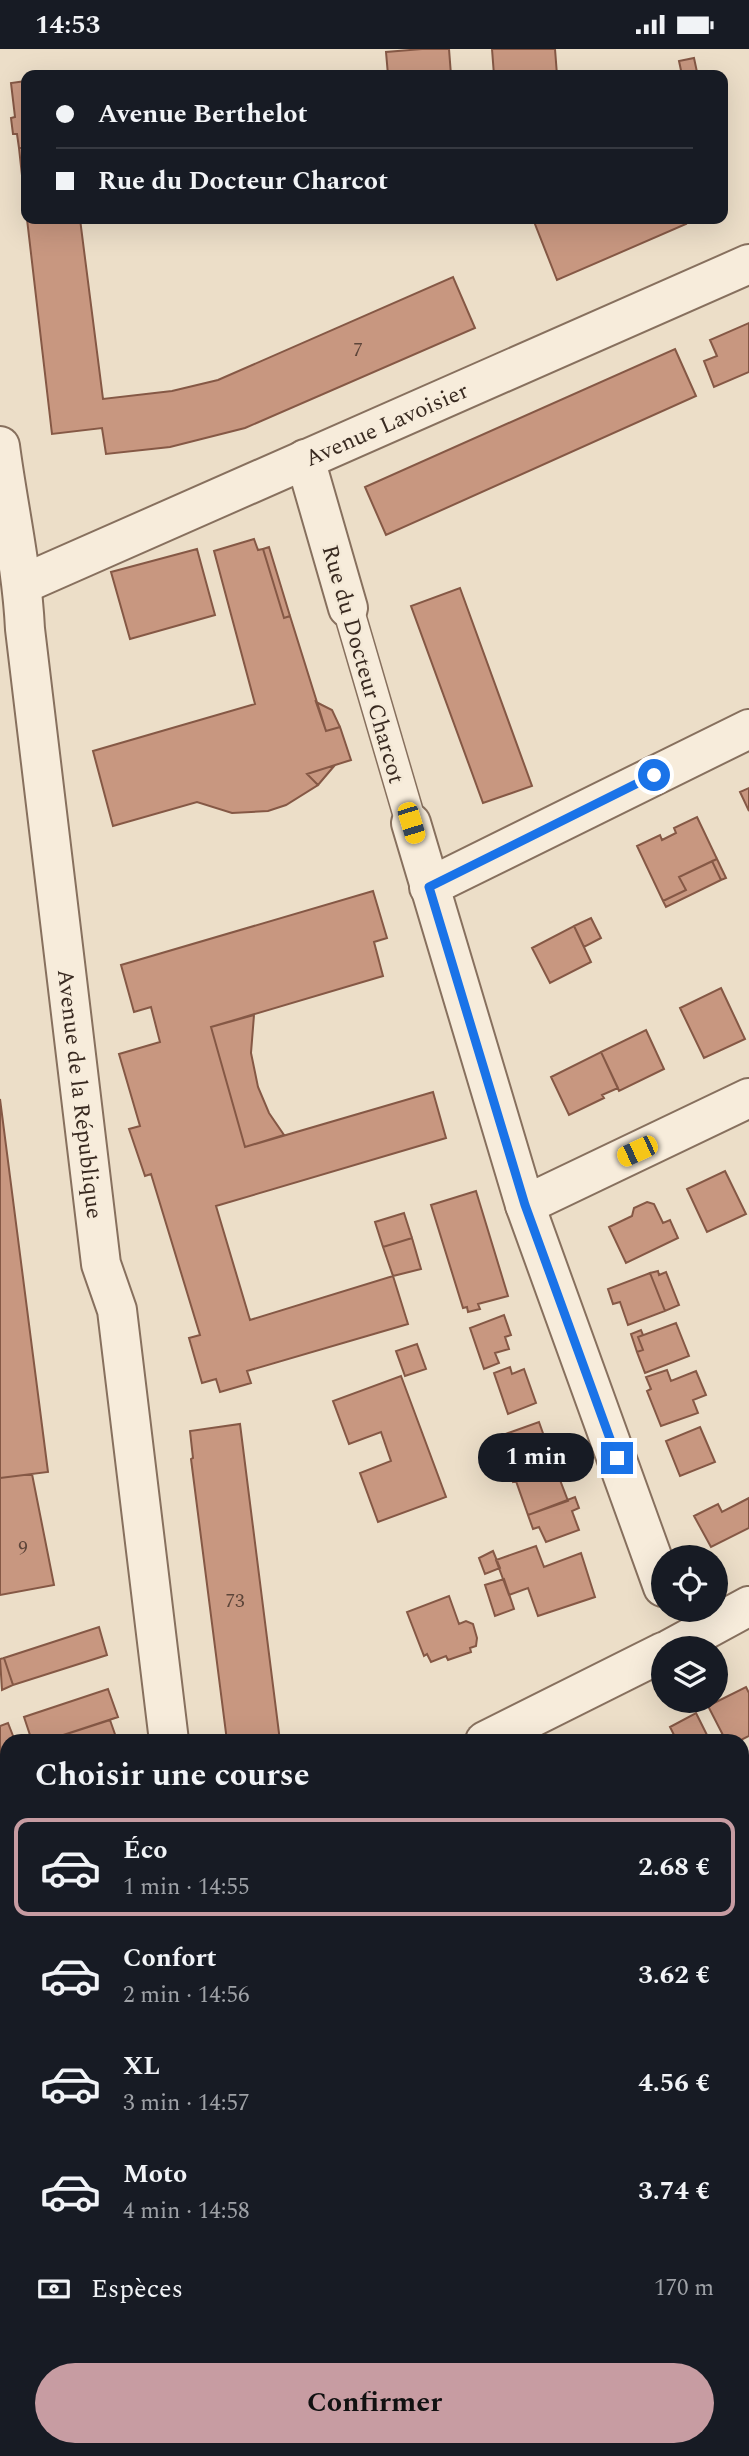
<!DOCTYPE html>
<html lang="fr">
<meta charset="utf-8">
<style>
:root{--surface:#171b24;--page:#242831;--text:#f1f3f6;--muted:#9ea1a6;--line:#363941;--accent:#c79ca2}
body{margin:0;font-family:Spectral,serif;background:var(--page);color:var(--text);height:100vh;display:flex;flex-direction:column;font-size:26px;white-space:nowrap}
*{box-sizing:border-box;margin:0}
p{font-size:23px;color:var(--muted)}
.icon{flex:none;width:38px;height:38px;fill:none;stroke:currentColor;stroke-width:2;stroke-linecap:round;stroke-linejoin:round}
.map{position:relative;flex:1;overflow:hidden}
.panel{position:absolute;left:0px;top:1685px;width:749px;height:723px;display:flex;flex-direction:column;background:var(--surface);border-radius:21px 21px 0 0;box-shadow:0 7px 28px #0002}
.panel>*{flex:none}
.guide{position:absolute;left:21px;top:21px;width:707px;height:154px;border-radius:14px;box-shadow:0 7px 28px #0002;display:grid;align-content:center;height:154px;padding:0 35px;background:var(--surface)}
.controls{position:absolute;left:651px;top:1496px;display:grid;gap:14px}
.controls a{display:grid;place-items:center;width:77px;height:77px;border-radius:50%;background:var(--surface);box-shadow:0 7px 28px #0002;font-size:35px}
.end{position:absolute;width:32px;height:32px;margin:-16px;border:9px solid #1a73e8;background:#fff;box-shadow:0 0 0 4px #fff}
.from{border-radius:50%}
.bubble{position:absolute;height:49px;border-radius:24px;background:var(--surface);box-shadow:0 7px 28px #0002;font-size:23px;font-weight:700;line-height:49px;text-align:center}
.car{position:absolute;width:21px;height:42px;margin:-21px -10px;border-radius:9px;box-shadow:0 0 5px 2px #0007;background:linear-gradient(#f5c518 24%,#345 0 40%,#f5c518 0 76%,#345 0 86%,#f5c518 0)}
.guide b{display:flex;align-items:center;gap:24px;height:66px;font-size:26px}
.guide b+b{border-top:2px solid var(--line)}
.guide i{width:18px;height:18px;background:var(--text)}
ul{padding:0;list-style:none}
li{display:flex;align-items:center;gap:21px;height:98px;margin:0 14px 10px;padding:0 21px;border:4px solid transparent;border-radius:14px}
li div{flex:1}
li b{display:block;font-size:26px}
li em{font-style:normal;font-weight:700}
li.active{border-color:var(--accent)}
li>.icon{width:63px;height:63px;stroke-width:1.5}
h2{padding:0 35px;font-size:32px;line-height:84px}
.pay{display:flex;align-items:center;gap:18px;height:77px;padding:0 35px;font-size:26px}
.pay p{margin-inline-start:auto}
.primary-button{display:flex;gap:14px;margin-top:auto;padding:14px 35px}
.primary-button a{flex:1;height:80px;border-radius:42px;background:var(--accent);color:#111;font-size:28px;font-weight:700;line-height:80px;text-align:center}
.status{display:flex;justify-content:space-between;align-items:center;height:49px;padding:0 35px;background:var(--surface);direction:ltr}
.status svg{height:19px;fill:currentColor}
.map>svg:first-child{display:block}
.building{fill:#c89780;stroke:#855845;stroke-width:2}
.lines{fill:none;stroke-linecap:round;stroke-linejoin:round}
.pedestrian-casing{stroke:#87705e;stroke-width:33}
.minor-casing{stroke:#87705e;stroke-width:42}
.path{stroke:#87705e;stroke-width:4.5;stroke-dasharray:5 3.5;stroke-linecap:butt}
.pedestrian{stroke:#f7ecdb;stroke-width:30}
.minor{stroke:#f7ecdb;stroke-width:38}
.route{stroke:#1a73e8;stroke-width:9}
.labels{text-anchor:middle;stroke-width:5;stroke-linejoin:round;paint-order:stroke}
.number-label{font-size:19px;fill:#5d4539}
.street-label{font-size:23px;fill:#392a21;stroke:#f4e9d7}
</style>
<div class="status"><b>14:53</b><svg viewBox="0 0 49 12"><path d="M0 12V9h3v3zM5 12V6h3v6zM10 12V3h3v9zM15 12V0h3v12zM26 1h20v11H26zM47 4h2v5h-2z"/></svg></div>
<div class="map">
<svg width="749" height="2407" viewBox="0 0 749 2407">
<rect width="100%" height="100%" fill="#ecdec8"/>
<!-- building -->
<path class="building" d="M422,0H449L451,26H388L386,3Z
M492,0H555L557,26H494Z
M694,9L697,23L682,26L679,12Z
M26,32V99H19L17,85H13L11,69L15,68L11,34Z
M19,99H26V163Z
M27,170H80L103,350L172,342L218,331L453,228L475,279L245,379L170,398L106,405L102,379L52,385Z
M533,170H684L686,175L557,231Z
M749,274V323L714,338L704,312L717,307L710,291Z
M675,300L696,347L386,486L365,438Z
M254,490L258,501L263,500L284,569L290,567L326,682L340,678L351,711L307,725L318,736L286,756L268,762L232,764L197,753L113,777L93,702L255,655L214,502Z
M269,498L290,567L284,569L263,500Z
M197,500L215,566L130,590L111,523Z
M460,539L532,737L483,754L411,557Z
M316,653L332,661L340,678L326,682Z
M335,716L318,736L307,725Z
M749,739V762L740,743Z
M697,768L717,810L679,828L686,841L663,852L637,797L660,786L662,791L676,784L674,779Z
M717,810L726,829L721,831L712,812Z
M712,812L721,831L666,858L663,852L686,841L679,828Z
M373,842L387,889L374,893L383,927L211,978L245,1098L433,1043L446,1089L216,1157L250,1271L393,1227L408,1275L247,1322L251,1334L220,1343L216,1330L202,1334L189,1289L200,1286L151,1125L145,1127L129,1080L140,1077L119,1005L160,993L151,958L134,963L121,916Z
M591,869L601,889L584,898L574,877Z
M574,877L591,913L550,934L532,899Z
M721,939L745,990L704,1009L680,959Z
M254,966L251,1004L258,1038L269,1064L284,1086L245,1098L211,978Z
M646,981L664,1020L619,1042L601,1003Z
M601,1003L618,1039L602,1046L604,1049L569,1066L551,1028Z
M0,1050L48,1423L0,1429Z
M725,1122L746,1165L707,1183L687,1140Z
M476,1142L508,1247L478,1255L480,1260L468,1263L467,1258L463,1259L431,1156Z
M647,1153L654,1155L663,1174L670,1171L678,1189L626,1214L609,1178L632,1167L634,1159Z
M404,1164L412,1189L383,1198L375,1173Z
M412,1189L421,1220L393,1227L383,1198Z
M658,1222L659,1226L666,1223L679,1256L665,1262L650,1224Z
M650,1224L665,1262L628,1276L620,1253L613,1255L608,1240Z
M504,1266L511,1286L505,1288L509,1300L495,1304L499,1314L484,1320L470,1279Z
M676,1274L689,1307L645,1324L637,1303L643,1301L638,1288Z
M641,1281L643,1286L638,1288L643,1301L637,1303L631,1285Z
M417,1295L426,1320L405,1327L396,1302Z
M510,1318L512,1325L524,1320L536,1354L508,1365L494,1324Z
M667,1321L671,1332L696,1322L706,1346L693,1351L698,1364L661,1377L647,1342L651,1340L646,1328Z
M401,1327L446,1448L378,1473L360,1424L391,1412L381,1383L349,1395L333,1352Z
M539,1373L555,1418L513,1433L497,1388Z
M240,1375L280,1692H227L191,1410L193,1409L190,1382Z
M700,1378L715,1413L680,1427L666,1392Z
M555,1418L568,1452L528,1466L516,1432Z
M32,1425L54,1536L0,1546V1429Z
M575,1448L579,1459L572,1462L579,1481L546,1493L539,1478L533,1480L528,1466Z
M749,1449V1479L711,1498L694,1467L718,1455L722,1463Z
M536,1497L544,1518L581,1504L595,1548L538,1567L528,1539L509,1546L496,1511Z
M493,1502L500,1519L485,1525L479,1509Z
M504,1530L514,1560L495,1567L485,1536Z
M449,1547L459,1575L466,1572L473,1575L477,1589L476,1597L470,1599L471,1603L448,1611L446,1607L431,1613L427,1605L424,1607L407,1563Z
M99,1578L107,1606L13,1636L4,1609Z
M4,1609L13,1636L2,1641L0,1610Z
M746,1638L749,1644V1687L739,1692H726L708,1657Z
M108,1640L118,1668L45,1692H32L24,1668Z
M696,1664L710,1692H677L670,1678Z
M110,1671L117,1691L113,1692H45Z
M8,1674L15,1692H7V1774L0,1777V1677Z
M749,1839V1902L742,1905V1842Z
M749,1995V2034L742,2037V1998Z
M749,2089V2111L742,2114V2096L748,2093L747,2090Z
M749,2160V2208L742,2192V2163Z
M742,2192L749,2208V2222L743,2224L745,2230L742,2232Z
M742,2345L748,2358L742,2361Z
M46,2401H134L136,2407H49Z
M166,2401H211L213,2407H168Z
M255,2401H277L262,2407H258Z
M565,2401H605L608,2407H557L556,2405Z
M613,2401H648L634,2407H616Z"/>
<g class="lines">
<defs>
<path id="pedestrian" d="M348,559L411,774"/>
<g id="minor">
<path id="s1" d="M0,397C8,458 22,518 25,580L101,1215L117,1261L169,1692"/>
<path d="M305,410L348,559"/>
<path id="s2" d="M23,535L749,215"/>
<path d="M411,774L525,1156L663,1538"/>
<path d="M429,838L749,680"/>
<path d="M525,1156L749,1049"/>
<path d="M670,1600L749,1557"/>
<path d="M485,1692L663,1603"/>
<path d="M0,1879L7,1877"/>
<path d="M742,1952L749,1949"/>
<path d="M742,2275L749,2272"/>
<path d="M393,2401L395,2407"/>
<path d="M439,2407L453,2401"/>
</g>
</defs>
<!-- pedestrian casing -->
<use href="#pedestrian" class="pedestrian-casing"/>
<!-- minor casing -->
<use href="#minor" class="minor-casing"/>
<!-- path -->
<path class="path" d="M0,2169L7,2187
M0,2329L7,2350
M24,2401L26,2407
M151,2401L153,2407"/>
<!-- pedestrian -->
<use href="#pedestrian" class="pedestrian"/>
<!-- minor -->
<use href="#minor" class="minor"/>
</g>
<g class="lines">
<!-- route -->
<path class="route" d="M617,1409L525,1156L429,838L654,726"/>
</g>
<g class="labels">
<!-- number labels -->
<g class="number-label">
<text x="358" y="307">7</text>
<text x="23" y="1505">9</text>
<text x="235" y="1558">73</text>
</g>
<!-- street labels -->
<g class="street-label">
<text dy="8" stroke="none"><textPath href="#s2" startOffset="397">Avenue Lavoisier</textPath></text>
<text transform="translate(364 615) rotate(74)" y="8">Rue du Docteur Charcot</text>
<text dy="8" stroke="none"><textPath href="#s1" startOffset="653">Avenue de la République</textPath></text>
</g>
</g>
</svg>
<div class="controls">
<a><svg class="icon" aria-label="locate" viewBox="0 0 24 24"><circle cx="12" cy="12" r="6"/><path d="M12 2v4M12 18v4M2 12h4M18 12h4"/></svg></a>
<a><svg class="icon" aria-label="layers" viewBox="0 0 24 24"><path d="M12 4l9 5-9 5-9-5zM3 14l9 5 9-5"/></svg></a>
</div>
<i class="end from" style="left:654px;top:726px"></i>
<i class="end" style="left:617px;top:1409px"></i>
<div class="bubble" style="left:478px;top:1384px;width:116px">1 min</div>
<i class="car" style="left:411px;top:774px;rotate:163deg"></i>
<i class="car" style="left:637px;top:1102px;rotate:245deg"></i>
<div class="guide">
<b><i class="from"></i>Avenue Berthelot</b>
<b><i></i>Rue du Docteur Charcot</b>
</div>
<section class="panel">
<h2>Choisir une course</h2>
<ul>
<li class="active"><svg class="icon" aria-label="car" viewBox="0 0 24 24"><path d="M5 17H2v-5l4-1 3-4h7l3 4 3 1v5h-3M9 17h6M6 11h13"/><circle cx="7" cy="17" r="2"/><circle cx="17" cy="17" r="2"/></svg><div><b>Éco</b><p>1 min · 14:55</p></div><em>2.68 €</em></li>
<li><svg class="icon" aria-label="car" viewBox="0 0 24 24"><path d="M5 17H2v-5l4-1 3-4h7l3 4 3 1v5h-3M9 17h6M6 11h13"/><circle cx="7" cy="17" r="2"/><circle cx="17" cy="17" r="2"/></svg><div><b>Confort</b><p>2 min · 14:56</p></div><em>3.62 €</em></li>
<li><svg class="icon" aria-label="car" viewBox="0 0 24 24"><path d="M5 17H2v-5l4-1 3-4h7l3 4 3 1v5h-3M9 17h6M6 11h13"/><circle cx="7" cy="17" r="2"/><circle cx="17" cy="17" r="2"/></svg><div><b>XL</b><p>3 min · 14:57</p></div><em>4.56 €</em></li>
<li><svg class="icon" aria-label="car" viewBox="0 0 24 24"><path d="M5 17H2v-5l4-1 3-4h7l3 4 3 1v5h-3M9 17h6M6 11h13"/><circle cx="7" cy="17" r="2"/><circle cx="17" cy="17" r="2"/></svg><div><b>Moto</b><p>4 min · 14:58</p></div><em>3.74 €</em></li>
</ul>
<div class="pay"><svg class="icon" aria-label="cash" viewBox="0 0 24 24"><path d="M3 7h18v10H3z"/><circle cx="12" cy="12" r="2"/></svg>Espèces<p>170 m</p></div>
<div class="primary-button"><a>Confirmer</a></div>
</section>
</div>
